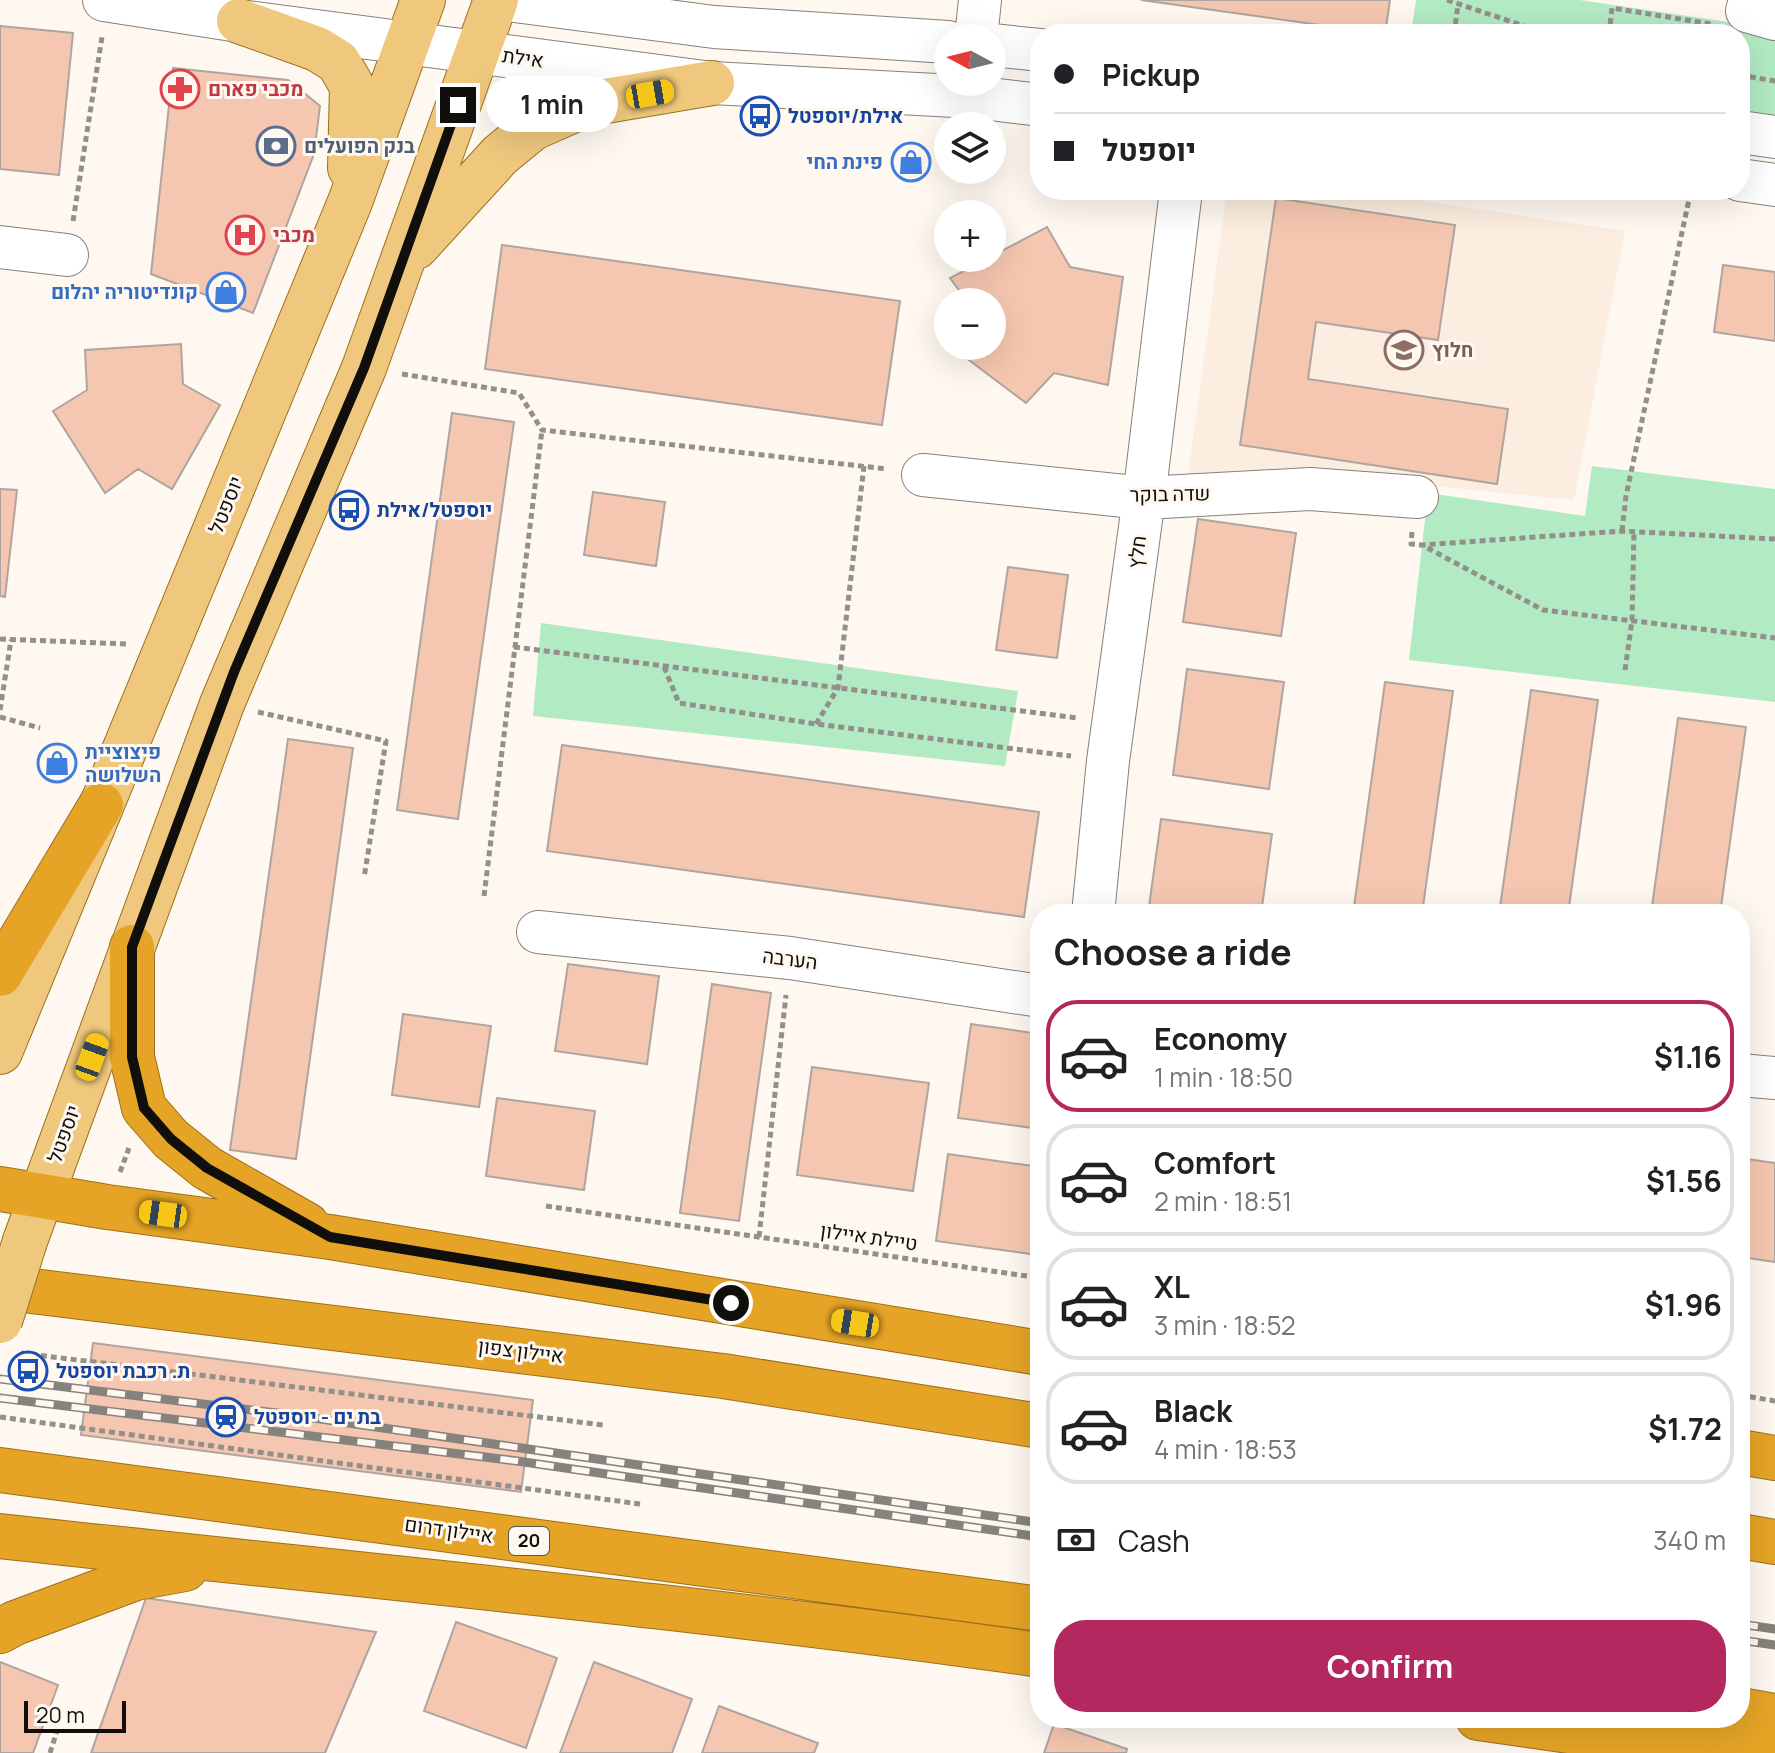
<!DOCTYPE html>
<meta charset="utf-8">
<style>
:root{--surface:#fff;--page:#f6f6f6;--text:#202124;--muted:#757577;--line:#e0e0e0;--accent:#b42860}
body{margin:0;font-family:Manrope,Heebo,sans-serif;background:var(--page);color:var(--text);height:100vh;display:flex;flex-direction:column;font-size:30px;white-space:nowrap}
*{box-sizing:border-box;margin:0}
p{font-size:26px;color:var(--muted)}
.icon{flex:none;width:44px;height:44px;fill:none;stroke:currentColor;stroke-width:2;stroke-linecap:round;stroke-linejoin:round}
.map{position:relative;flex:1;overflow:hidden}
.sheet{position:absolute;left:1030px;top:904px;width:720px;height:824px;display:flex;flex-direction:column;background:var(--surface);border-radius:32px;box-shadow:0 8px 32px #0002}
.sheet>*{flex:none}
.top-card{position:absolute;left:1030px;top:24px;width:720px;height:176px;border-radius:32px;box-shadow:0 8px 32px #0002;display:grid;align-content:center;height:176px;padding:0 24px;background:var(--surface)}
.needle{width:52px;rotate:277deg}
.controls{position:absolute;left:934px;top:24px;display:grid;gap:16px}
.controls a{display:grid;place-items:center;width:72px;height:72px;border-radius:50%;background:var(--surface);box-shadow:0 8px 32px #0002;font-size:40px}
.scale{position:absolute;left:24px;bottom:20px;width:102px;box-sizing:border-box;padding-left:8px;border:4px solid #110f0c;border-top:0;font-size:22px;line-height:28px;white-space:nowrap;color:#110f0c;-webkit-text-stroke:6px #fef8f1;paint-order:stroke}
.end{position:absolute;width:36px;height:36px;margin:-18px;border:10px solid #110f0c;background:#fff;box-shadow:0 0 0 4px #fff}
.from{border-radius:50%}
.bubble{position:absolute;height:56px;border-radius:28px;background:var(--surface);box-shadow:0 8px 32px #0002;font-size:26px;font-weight:700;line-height:56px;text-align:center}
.car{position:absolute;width:24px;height:48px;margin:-24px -12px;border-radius:10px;box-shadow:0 0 6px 2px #0007;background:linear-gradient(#f5c518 24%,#345 0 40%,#f5c518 0 76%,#345 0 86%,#f5c518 0)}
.top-card b{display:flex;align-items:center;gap:28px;height:76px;font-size:30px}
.top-card b+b{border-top:2px solid var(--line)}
.top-card i{width:20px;height:20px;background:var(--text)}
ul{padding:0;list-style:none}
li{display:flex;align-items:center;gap:24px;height:112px;margin:0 16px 12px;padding:0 8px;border:4px solid var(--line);border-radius:32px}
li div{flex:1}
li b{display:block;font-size:30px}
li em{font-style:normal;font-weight:700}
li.selected{border-color:var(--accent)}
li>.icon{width:72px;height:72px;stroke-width:1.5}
h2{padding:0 24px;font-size:36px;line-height:96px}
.pay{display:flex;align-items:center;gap:20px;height:88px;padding:0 24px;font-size:30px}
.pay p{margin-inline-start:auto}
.primary-button{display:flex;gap:16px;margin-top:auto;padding:16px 24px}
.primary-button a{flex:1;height:92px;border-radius:32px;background:var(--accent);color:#fff;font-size:32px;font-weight:700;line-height:92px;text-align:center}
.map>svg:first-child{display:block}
.built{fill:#fbeddf}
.green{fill:#b2eac3}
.building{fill:#f6c7b0;stroke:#afa5a0;stroke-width:2}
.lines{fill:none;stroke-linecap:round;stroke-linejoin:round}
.minor-casing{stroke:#888079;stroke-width:44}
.major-casing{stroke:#9b701d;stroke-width:46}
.highway-casing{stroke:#9b701d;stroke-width:46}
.path{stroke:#938f8a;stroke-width:5;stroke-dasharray:6 4;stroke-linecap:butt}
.minor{stroke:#fff;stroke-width:42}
.major{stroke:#efc87d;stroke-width:44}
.highway{stroke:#e5a426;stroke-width:44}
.rail-casing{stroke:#86827d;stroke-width:9}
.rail{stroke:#fef8f1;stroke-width:6;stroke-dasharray:18;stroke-linecap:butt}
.major-bridge-casing{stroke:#9b701d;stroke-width:46;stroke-linecap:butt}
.major-bridge{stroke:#efc87d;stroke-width:44}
.route{stroke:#110f0c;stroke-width:10}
.labels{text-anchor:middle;stroke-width:6;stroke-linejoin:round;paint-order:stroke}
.shield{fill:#fef8f1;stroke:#585551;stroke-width:2}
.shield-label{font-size:18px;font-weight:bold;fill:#110f0c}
.street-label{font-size:20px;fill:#110f0c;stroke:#fef8f1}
.health-label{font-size:20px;font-weight:bold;fill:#be3a42;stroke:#fef8f1;text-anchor:start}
.transit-label{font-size:20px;font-weight:bold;fill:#164399;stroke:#fef8f1;text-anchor:start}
.service-label{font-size:20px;font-weight:bold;fill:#4e5e75;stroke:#fef8f1;text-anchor:start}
.shop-label{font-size:20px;font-weight:bold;fill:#366cbe;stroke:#fef8f1;text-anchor:end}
.education-label{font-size:20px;font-weight:bold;fill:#785e54;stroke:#fef8f1;text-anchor:start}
</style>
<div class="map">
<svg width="1775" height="1753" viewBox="0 0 1775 1753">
<rect width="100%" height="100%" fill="#fef8f1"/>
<!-- built -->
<path class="built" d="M1227,190H1350L1625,231L1574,500L1274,470L1188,476Z"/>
<!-- green -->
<path class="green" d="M1416,0H1580L1775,29V132L1740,127V34H1411Z
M1592,466L1775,489V702L1409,660L1428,493L1585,516Z
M541,623L1018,691L1005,766L533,716Z"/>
<!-- building -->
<path class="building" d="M1141,0H1390L1385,34Z
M0,26L73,33L59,175L0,169Z
M173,68L288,80L320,106L314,154L253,313L151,274Z
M1276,198L1455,225L1438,340L1316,322L1308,379L1508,409L1497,484L1240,445Z
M1047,227L1070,267L1123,277L1108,385L1054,373L1026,403L957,351L960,346H992V302H968L950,278L989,258H992V256Z
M502,245L900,301L882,425L485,369Z
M1723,265L1775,272V341L1714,332Z
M181,344L183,384L220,405L172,489L138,469L105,493L53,411L87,390L85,350Z
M452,413L514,422L458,819L397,810Z
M0,489L17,490L5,597L0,596Z
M593,492L665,502L656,566L584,555Z
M1198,519L1296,533L1281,636L1183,622Z
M1008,567L1068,575L1057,658L996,650Z
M1187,669L1284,682L1269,789L1173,775Z
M1385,682L1453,691L1422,914H1353Z
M1531,690L1598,700L1568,914H1499Z
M1678,718L1746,727L1720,914H1651Z
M288,739L353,748L296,1159L230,1150Z
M562,745L1039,812L1024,917L547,851Z
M1161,819L1272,834L1261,914H1148Z
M568,964L659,976L647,1064L555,1051Z
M712,984L771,993L739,1221L680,1213Z
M403,1014L491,1026L479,1107L392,1095Z
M971,1024L1040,1034V1129L958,1118Z
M812,1067L929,1083L913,1191L797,1175Z
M497,1098L595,1111L584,1190L486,1176Z
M948,1154L1040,1167V1187L1031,1254L936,1241Z
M1740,1158L1775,1163V1262L1740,1257Z
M93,1343L533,1400L521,1492L81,1435Z
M146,1598L376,1632L325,1753H91Z
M456,1622L557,1658L526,1748L424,1711Z
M0,1662L58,1685L33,1753H0Z
M594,1662L692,1699L672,1753H560Z
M719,1706L818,1743L814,1753H702Z
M1054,1724L1127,1749L1126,1753H1044Z"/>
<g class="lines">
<defs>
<path id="minor" d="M104,0L239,21L712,83L974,97L1040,105
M508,0L714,27L948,42
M1750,0L1747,11L1775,19
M976,38L980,0
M992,45L1040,50
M1740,132L1775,137
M1740,180L1775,185
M0,247L67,255
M923,475L1144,498L1310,489L1417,497
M1093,914L1108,761L1144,498L1181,190
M538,932L790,958L1040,996
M1740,1075L1775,1078"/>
<path id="major" d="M239,21L317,49L338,62L352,86L350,168
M416,247L500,155L533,128L588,104L712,83
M0,1052L350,202L423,0
M25,1241L222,704L364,368L496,0"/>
<path id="highway" d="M132,947V1057L144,1108L171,1139L207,1168L307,1225
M0,974L101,805
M0,1189L107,1207L330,1237L1040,1353
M0,1287L723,1376L1040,1426
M1740,1452L1775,1458
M0,1470L1040,1609
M0,1536C347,1574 695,1606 1040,1655
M1740,1536L1775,1542
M0,1631L15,1623L136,1578L185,1569
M1740,1710L1775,1716
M1478,1718L1576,1732L1775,1750"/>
</defs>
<!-- minor casing -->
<use href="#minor" class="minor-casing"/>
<!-- major casing -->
<use href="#major" class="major-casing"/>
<!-- highway casing -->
<use href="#highway" class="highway-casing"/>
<!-- path -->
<path class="path" d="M1447,0L1548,34
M1454,34L1458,5
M1609,34L1612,8L1711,24
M1740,75L1775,81
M73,221L102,37
M402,374L519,393L542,430L887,469
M1622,531L1626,496L1691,190
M1412,532L1411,544L1422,545
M1775,539L1622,531L1422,545L1543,610L1775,638
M0,639L127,644
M514,647L1077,718
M664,667L679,703L816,724L1071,756
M1625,670L1632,621L1634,532
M0,710L11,640
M258,712L386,741L364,878
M0,717L40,728
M816,724L838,688L864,466
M484,896L542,430
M120,1172L129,1148
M546,1206L1040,1278
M759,1237L786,995
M21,1353L603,1425
M1740,1395L1775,1401
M0,1417L640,1504
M50,1753L57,1731"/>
<!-- minor -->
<use href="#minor" class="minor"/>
<!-- major -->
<use href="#major" class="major"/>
<!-- highway -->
<use href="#highway" class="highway"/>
<defs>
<path id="rail" d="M0,1379L293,1415L1040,1523
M0,1398L517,1461L1040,1537
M1740,1624L1775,1629
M1740,1640L1775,1645"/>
</defs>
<!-- rail casing -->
<use href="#rail" class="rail-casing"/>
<!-- rail -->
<use href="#rail" class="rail"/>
<defs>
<path id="major-bridge" d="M0,1321L25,1241"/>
</defs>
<!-- major-bridge casing -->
<use href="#major-bridge" class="major-bridge-casing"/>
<!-- major-bridge -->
<use href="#major-bridge" class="major-bridge"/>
</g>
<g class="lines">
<!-- route -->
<path class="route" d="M458,105L364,368L234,672L132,947V1057L144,1108L171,1139L207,1168L330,1237L731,1303"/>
</g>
<!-- icons -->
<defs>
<symbol id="pharmacy-ring" viewBox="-11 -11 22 22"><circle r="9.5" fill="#fef8f1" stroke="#e0444e" stroke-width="1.5"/><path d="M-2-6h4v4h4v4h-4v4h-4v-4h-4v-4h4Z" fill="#e0444e"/></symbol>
<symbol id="bus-ring" viewBox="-11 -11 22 22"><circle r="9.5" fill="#fef8f1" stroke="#1a4fb4" stroke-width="1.5"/><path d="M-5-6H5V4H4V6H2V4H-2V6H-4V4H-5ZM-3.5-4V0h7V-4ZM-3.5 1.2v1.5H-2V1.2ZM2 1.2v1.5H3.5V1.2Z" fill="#1a4fb4"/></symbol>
<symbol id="bank-ring" viewBox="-11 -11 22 22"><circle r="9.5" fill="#fef8f1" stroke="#5c6f8a" stroke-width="1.5"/><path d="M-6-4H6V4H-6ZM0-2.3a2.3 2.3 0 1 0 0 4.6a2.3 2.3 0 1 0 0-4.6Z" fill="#5c6f8a"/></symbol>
<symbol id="shop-ring" viewBox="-11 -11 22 22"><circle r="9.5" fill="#fef8f1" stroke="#3f7fe0" stroke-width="1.5"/><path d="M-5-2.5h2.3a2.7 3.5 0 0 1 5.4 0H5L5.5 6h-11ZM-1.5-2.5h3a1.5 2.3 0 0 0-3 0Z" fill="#3f7fe0"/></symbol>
<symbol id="hospital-ring" viewBox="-11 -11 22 22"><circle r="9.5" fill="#fef8f1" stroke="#e0444e" stroke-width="1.5"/><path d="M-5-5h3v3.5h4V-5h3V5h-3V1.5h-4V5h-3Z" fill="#e0444e"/></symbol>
<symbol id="school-ring" viewBox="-11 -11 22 22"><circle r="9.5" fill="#fef8f1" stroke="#8d6e63" stroke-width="1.5"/><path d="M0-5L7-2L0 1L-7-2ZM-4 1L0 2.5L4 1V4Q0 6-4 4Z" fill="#8d6e63"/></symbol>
<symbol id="station-ring" viewBox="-11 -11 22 22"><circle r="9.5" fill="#fef8f1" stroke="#1a4fb4" stroke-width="1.5"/><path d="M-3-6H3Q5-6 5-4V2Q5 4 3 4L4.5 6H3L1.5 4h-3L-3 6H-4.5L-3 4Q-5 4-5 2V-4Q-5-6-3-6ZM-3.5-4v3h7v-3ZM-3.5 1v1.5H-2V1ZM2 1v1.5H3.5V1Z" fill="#1a4fb4"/></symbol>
</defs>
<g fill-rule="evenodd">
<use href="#pharmacy-ring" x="158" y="67" width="44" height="44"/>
<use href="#bus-ring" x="738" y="94" width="44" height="44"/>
<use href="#bank-ring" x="254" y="124" width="44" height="44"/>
<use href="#shop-ring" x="889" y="140" width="44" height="44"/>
<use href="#hospital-ring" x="223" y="213" width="44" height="44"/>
<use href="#shop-ring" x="204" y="270" width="44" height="44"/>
<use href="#school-ring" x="1382" y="328" width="44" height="44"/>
<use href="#bus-ring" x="327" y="488" width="44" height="44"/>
<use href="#shop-ring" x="35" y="741" width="44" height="44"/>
<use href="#bus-ring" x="6" y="1349" width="44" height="44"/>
<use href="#station-ring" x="204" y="1395" width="44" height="44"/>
</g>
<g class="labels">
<!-- shield labels -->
<rect class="shield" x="509" y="1527" width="40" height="28" rx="6"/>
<g class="shield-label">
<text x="529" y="1547">20</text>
</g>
<!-- street labels -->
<g class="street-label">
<text transform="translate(523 58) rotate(8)" y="7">אילת</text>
<text transform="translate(1170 494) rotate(-1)" y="7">שדה בוקר</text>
<text transform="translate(226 505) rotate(-68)" y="7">יוספטל</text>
<text transform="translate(1137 552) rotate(-82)" y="7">חלץ</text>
<text transform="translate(790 959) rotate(7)" y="7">הערבה</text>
<text transform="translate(64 1134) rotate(-70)" y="7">יוספטל</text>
<text transform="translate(869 1237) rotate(8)" y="7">טיילת איילון</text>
<text transform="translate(521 1351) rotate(7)" y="7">איילון צפון</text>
<text transform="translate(449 1530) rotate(8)" y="7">איילון דרום</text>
</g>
<!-- health labels -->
<g class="health-label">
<text x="208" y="96">מכבי פארם</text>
<text x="273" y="242">מכבי</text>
</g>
<!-- transit labels -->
<g class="transit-label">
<text x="788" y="123">אילת/יוספטל</text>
<text x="377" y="517">יוספטל/אילת</text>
<text x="56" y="1378">ת. רכבת יוספטל</text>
<text x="254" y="1424">בת ים - יוספטל</text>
</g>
<!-- service labels -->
<g class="service-label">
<text x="304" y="153">בנק הפועלים</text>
</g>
<!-- shop labels -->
<g class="shop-label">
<text x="883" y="169">פינת החי</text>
<text x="198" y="299">קונדיטוריה יהלום</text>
<text x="85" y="759" text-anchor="start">פיצוציית<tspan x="85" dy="23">השלושה</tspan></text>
</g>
<!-- education labels -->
<g class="education-label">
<text x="1432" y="357">חלוץ</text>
</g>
</g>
</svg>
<div class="controls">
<a><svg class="needle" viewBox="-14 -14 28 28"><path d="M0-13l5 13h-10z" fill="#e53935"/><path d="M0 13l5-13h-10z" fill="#757577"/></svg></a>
<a><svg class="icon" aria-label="layers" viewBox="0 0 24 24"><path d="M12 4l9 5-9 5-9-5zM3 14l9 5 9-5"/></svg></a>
<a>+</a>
<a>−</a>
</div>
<div class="scale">20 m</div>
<i class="end from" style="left:731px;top:1303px"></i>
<i class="end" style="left:458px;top:105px"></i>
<div class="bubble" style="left:486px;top:76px;width:132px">1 min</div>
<i class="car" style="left:650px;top:94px;rotate:80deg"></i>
<i class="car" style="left:92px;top:1057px;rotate:20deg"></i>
<i class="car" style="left:163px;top:1214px;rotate:278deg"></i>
<i class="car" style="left:855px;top:1323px;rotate:279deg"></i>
<div class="top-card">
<b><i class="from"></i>Pickup</b>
<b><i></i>יוספטל</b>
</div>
<section class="sheet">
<h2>Choose a ride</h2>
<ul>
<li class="selected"><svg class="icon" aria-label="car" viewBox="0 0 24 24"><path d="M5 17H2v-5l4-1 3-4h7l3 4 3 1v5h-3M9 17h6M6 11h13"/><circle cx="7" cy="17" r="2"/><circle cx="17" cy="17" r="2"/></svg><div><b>Economy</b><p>1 min · 18:50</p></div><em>$1.16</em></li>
<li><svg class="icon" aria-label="car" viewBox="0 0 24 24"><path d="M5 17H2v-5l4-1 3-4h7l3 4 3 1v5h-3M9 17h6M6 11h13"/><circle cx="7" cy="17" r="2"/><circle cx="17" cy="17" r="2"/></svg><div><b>Comfort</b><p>2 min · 18:51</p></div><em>$1.56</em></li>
<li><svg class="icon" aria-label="car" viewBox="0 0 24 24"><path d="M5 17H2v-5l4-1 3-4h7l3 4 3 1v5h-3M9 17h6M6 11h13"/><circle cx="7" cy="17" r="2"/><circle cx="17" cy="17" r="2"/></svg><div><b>XL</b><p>3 min · 18:52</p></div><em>$1.96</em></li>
<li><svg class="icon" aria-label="car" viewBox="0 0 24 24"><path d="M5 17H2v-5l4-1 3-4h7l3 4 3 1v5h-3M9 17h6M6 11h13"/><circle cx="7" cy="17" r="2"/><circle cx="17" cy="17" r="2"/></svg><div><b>Black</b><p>4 min · 18:53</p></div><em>$1.72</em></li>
</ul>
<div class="pay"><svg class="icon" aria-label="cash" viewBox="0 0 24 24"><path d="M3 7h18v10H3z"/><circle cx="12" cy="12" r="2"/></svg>Cash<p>340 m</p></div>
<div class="primary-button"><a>Confirm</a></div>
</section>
</div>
